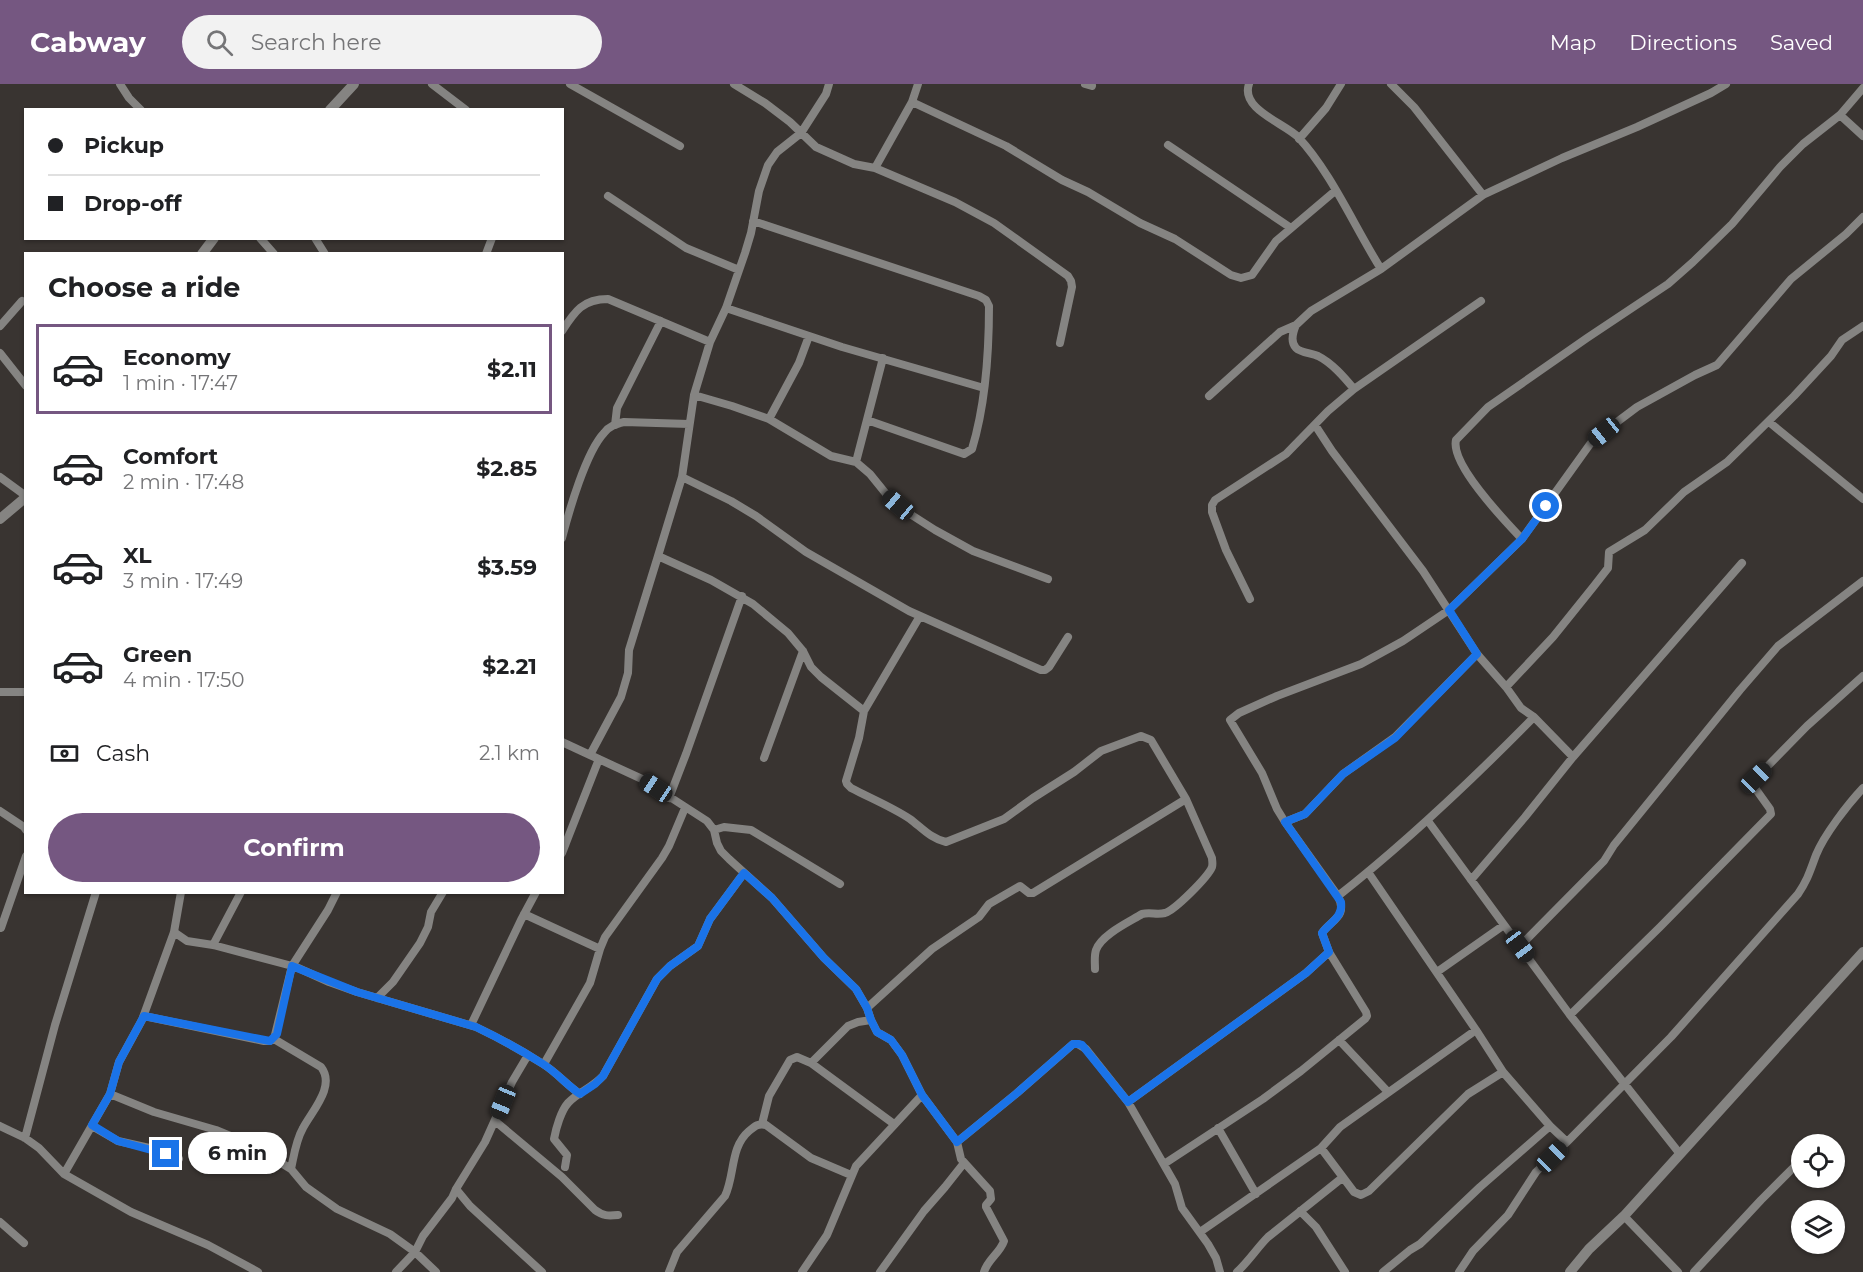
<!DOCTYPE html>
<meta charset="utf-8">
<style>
:root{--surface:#fff;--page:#f2f2f2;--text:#202124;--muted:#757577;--line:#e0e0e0;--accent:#755781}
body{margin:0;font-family:Montserrat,sans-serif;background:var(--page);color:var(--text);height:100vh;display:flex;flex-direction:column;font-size:22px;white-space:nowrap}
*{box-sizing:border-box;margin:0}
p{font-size:20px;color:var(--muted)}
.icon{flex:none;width:33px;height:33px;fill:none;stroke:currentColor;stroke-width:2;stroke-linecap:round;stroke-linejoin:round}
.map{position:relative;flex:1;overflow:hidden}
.panel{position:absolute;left:24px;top:168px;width:540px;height:642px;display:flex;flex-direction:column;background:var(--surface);border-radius:0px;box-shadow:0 2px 4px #0004}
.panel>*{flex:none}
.hud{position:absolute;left:24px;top:24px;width:540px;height:132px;border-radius:0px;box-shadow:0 2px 4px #0004;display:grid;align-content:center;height:132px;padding:0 24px;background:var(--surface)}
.tools{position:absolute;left:1791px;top:1050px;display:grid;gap:12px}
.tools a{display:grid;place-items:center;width:54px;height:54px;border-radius:50%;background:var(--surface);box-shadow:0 2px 4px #0004;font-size:30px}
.end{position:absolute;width:27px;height:27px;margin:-14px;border:8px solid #1a73e8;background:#fff;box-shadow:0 0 0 3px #fff}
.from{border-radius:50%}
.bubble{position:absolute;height:42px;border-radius:21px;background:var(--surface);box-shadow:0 2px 4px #0004;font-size:20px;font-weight:700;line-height:42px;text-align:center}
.car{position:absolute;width:18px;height:36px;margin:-18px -9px;border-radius:8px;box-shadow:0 0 4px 2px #0007;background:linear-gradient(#222 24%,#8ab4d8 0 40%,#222 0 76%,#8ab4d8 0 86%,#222 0)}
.hud b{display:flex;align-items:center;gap:21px;height:57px;font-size:22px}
.hud b+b{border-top:2px solid var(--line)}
.hud i{width:15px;height:15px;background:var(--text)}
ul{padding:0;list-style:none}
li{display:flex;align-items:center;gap:18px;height:90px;margin:0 12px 9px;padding:0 12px;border:3px solid transparent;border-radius:0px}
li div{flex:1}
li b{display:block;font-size:22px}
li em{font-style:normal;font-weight:700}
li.on{border-color:var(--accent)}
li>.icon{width:54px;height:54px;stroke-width:1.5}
h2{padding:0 24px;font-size:27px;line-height:72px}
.pay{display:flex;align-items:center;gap:15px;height:66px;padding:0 24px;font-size:22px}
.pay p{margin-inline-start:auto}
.primary-button{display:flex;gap:12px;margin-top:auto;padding:12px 24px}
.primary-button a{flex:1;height:69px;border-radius:36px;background:var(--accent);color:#fff;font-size:24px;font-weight:700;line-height:69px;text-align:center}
header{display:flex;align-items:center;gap:36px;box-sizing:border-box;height:84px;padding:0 30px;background:var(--accent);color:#fff}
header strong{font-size:28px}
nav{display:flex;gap:33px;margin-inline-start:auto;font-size:21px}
.search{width:420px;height:54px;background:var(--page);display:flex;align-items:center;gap:15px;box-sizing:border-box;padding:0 21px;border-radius:33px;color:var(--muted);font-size:22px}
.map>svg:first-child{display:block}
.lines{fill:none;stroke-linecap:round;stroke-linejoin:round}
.minor{stroke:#858482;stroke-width:8}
.tertiary{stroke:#858482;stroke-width:10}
.route{stroke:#1a73e8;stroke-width:8}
</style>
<header>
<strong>Cabway</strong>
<div class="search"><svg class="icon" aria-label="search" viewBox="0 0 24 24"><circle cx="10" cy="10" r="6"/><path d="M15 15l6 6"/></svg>Search here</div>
<nav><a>Map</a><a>Directions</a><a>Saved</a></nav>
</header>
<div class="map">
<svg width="1863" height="1188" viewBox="0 0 1863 1188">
<rect width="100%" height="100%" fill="#393431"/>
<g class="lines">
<!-- minor -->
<path class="minor" d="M120,0L129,14L141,26
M432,0L466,26
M570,0L680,62
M734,0L765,19L790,38L816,63L854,80L875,84L955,118L994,139L1068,192L1071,197L1072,203L1060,259
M829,0L826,10L801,49L777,68L768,81L759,107L751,149L745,169L726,224L710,258L694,311L682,393L658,472L711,496L753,520L788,549L803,567L811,583L821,593L864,627L859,654L846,697L847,700L851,704C870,714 892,723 910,735C921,743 931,755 946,758L1004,735L1033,714L1074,688L1101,667L1141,652L1151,656L1186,715L1212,774C1212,777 1213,779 1212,783C1208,793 1175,826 1165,829C1157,831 1150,828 1142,830C1129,838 1101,851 1096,866C1094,872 1095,879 1095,885
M1085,0L1092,2
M1249,0C1240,25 1284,39 1298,53C1331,88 1355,144 1381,185
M1391,0L1414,23L1483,111
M912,18L1006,62L1062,96L1088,108L1140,139L1175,155L1231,191L1241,194L1252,191L1276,157L1335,107
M1840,31L1863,52
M1299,55L1326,24L1341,0
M1168,61L1291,144
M875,84L912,18L918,0
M608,112L686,164L739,186
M753,137L979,212L986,216L989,222C989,270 986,319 972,365L964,370L867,336
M260,154L274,170
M315,154L325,170
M486,170L492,154
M726,224L842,263L984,304
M1296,241C1293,248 1290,258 1296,264C1301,269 1311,269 1318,272C1332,279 1344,293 1354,305
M0,242L22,217
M562,247C575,227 583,215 608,215L710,258
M0,269L26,302
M694,311L732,322L769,335L831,372L856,378L870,390L887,411L910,430L935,446L973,467L1048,495
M1209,312L1280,248L1296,241L1311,227L1381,185L1483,111L1562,74L1637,43L1711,9L1726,0
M769,335L799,279L809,252
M1769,338L1863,415
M615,341L617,324L661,237
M1315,341L1332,367L1423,487L1477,570L1506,603L1521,624L1534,633L1573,673
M856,378L883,274
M0,393L26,412
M682,393L731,417L756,432L806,468L909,527L1041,586H1045L1049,583L1068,553
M562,454C569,427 586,368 604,349C609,342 616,340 624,338L689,340
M1522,455C1505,437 1450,380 1456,356L1488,323L1587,254L1668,200L1693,178L1732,140L1780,83L1803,60L1840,31L1863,4
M1250,515L1226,466L1212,428V421L1215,416L1286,370L1328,327L1354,305L1481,217
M1506,603L1553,553L1594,502L1608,484L1609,468L1645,446L1684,408L1727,378L1794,312L1831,272L1842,256L1863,242
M0,608H26
M864,627L920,532
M562,658L590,671L621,613L628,589L629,566L658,472
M590,671L642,695L707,737L714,746L717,759L721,767L729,775L772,814L824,874L856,905L867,924L871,936L877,948L891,956L902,971L922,1011L957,1058L961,1075L990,1107L991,1115L986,1121V1123L1004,1157C1000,1169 988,1175 984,1188
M764,674L803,567
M669,714L686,670L742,512
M0,727L24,743L26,746
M1428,737L1570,931L1680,1070
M1285,738L1305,730L1343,690L1395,653L1477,570
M714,746L724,743L751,746L840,800
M562,769L599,675
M1368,788L1476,946L1503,988L1550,1042L1567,1058L1671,953L1798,810C1808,795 1810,787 1816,771C1824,751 1848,720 1863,704
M1471,796L1525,733L1573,673L1742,479
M1338,812L1285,738L1277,725L1262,689L1230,636L1239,629L1277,612L1361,580L1403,557L1449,526L1522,455L1593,356L1637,323L1695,291L1717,281L1791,195L1846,150L1863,133
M524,830L600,865
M1,844L26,772
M174,848L187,857L213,861L296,883L329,898L357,908L476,943C499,954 521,966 543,980C556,988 567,1001 580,1010
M213,861L241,808
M1520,862L1604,777L1614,761L1740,606L1778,562L1863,497
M1437,888L1504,841
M377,914L393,898L420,859L428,843L431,828L443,808
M867,924L932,865L979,833L989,820L1020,802L1029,809H1033L1186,715
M1570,931L1660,843L1771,730L1770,725L1755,704L1756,694L1807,642L1863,592
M144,932L264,957H270L274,955L292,882L328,826L337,808
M471,941L521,836L536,808
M274,955L321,983C336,1002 312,1027 303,1044C296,1056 294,1071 291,1085
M1339,956L1388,1008
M811,979L848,942L858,938L871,936
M544,980L590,899L600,865L605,853L662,774L669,762L685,724
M110,1010L154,1028L216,1046L252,1061L291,1085L306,1103L337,1125L390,1150L415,1168L436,1188
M1128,1018L1306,889L1329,868L1322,849C1332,835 1348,833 1338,812C1408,757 1472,696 1534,633
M495,1037L562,1093L595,1126C603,1132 608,1132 618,1131
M762,1040L769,1012L790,976L797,973L811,979L894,1040
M0,1042L25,1054L39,1064L64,1090L131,1128L208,1161L258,1188
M92,1042L118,1057L154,1065L179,1075
M1218,1044L1256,1110
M25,1054L55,941L96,808
M957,1058L1017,1009L1073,960H1078L1086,965L1128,1018L1175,1100L1182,1124L1208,1160L1216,1174L1220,1188
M1321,1064L1354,1108L1361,1111L1369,1107L1468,1010L1503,988
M1164,1080L1263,1015L1301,987L1365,935L1367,932L1366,928L1329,868
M565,1083L567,1071L554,1055C556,1044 561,1027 568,1019C578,1008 592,1004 603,992L657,895L670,882L698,862L710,835L744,789
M64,1090L110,1010L119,978L142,936L174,848L181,808
M456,1105L470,1122L542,1188
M1300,1127L1316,1143L1345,1188
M1624,1132L1678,1188
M0,1138L24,1159
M1200,1148L1321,1064L1340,1043L1476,946
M396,1188L415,1168L423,1152L452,1114L456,1105L485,1058L512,998L528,971
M669,1188L677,1168L725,1112C735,1091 730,1063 749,1047C755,1042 758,1039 766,1041L811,1074L851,1091
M802,1188L827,1151L856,1082L922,1011
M880,1188L924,1127L945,1103L964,1079
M1237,1188C1249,1177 1257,1164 1268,1153L1342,1094
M1383,1188L1410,1166L1420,1160L1480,1103L1550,1042
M1459,1188L1473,1167L1508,1131L1536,1088L1567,1058
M1694,1188L1761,1116L1796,1081"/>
<!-- tertiary -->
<path class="tertiary" d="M330,26L354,0
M202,170L214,154
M0,435L26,413
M1570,1188L1589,1165L1624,1132L1863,868"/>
</g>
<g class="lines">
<!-- route -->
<path class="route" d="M166,1070L118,1057L92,1041L110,1010L119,978L144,932L270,957L277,950L292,882L357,908L476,943C499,954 521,966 543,980C556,988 567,1001 580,1010L595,1000L603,992L657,895L670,882L698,862L710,835L744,789L772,814L824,874L856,905L867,924L871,936L877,948L891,956L902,971L922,1011L957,1058L1017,1009L1073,960H1078L1082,961L1128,1018L1306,889L1329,868L1322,849C1330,838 1343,834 1341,818L1285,738L1305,730L1343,690L1395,654L1477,570L1449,526L1522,455L1546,422"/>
</g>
</svg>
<div class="tools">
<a><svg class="icon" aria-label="locate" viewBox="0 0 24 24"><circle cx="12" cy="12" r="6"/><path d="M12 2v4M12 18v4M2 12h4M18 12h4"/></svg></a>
<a><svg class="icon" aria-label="layers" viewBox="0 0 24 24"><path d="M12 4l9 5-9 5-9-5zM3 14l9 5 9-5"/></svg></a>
</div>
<i class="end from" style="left:1546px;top:422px"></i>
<i class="end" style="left:166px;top:1070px"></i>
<div class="bubble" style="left:188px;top:1048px;width:99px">6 min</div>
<i class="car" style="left:1604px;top:348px;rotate:231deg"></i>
<i class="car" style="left:898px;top:421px;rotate:310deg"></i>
<i class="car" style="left:1756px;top:694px;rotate:45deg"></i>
<i class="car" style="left:656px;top:704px;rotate:304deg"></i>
<i class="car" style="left:1520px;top:862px;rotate:143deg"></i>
<i class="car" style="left:503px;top:1018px;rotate:202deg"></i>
<i class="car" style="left:1552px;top:1073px;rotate:45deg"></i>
<div class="hud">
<b><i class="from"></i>Pickup</b>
<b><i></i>Drop-off</b>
</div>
<section class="panel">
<h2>Choose a ride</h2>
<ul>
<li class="on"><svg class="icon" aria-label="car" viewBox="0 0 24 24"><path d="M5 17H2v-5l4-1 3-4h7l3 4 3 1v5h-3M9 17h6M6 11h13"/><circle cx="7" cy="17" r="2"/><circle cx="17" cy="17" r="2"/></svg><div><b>Economy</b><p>1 min · 17:47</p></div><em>$2.11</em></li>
<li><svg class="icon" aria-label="car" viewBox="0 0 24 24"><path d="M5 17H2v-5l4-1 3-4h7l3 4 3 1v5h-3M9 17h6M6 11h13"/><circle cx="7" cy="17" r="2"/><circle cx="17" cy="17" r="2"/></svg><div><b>Comfort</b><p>2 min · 17:48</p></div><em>$2.85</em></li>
<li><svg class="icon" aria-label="car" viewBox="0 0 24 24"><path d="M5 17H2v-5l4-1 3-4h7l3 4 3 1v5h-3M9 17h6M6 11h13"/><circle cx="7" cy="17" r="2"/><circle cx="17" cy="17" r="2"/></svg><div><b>XL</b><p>3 min · 17:49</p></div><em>$3.59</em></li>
<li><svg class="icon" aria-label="car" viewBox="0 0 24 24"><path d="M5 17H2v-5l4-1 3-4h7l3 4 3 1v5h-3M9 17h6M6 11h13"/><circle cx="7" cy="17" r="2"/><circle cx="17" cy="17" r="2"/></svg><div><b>Green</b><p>4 min · 17:50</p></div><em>$2.21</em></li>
</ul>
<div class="pay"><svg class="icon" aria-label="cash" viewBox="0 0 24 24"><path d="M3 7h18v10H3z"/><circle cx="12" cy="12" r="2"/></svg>Cash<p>2.1 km</p></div>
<div class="primary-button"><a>Confirm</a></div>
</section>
</div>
